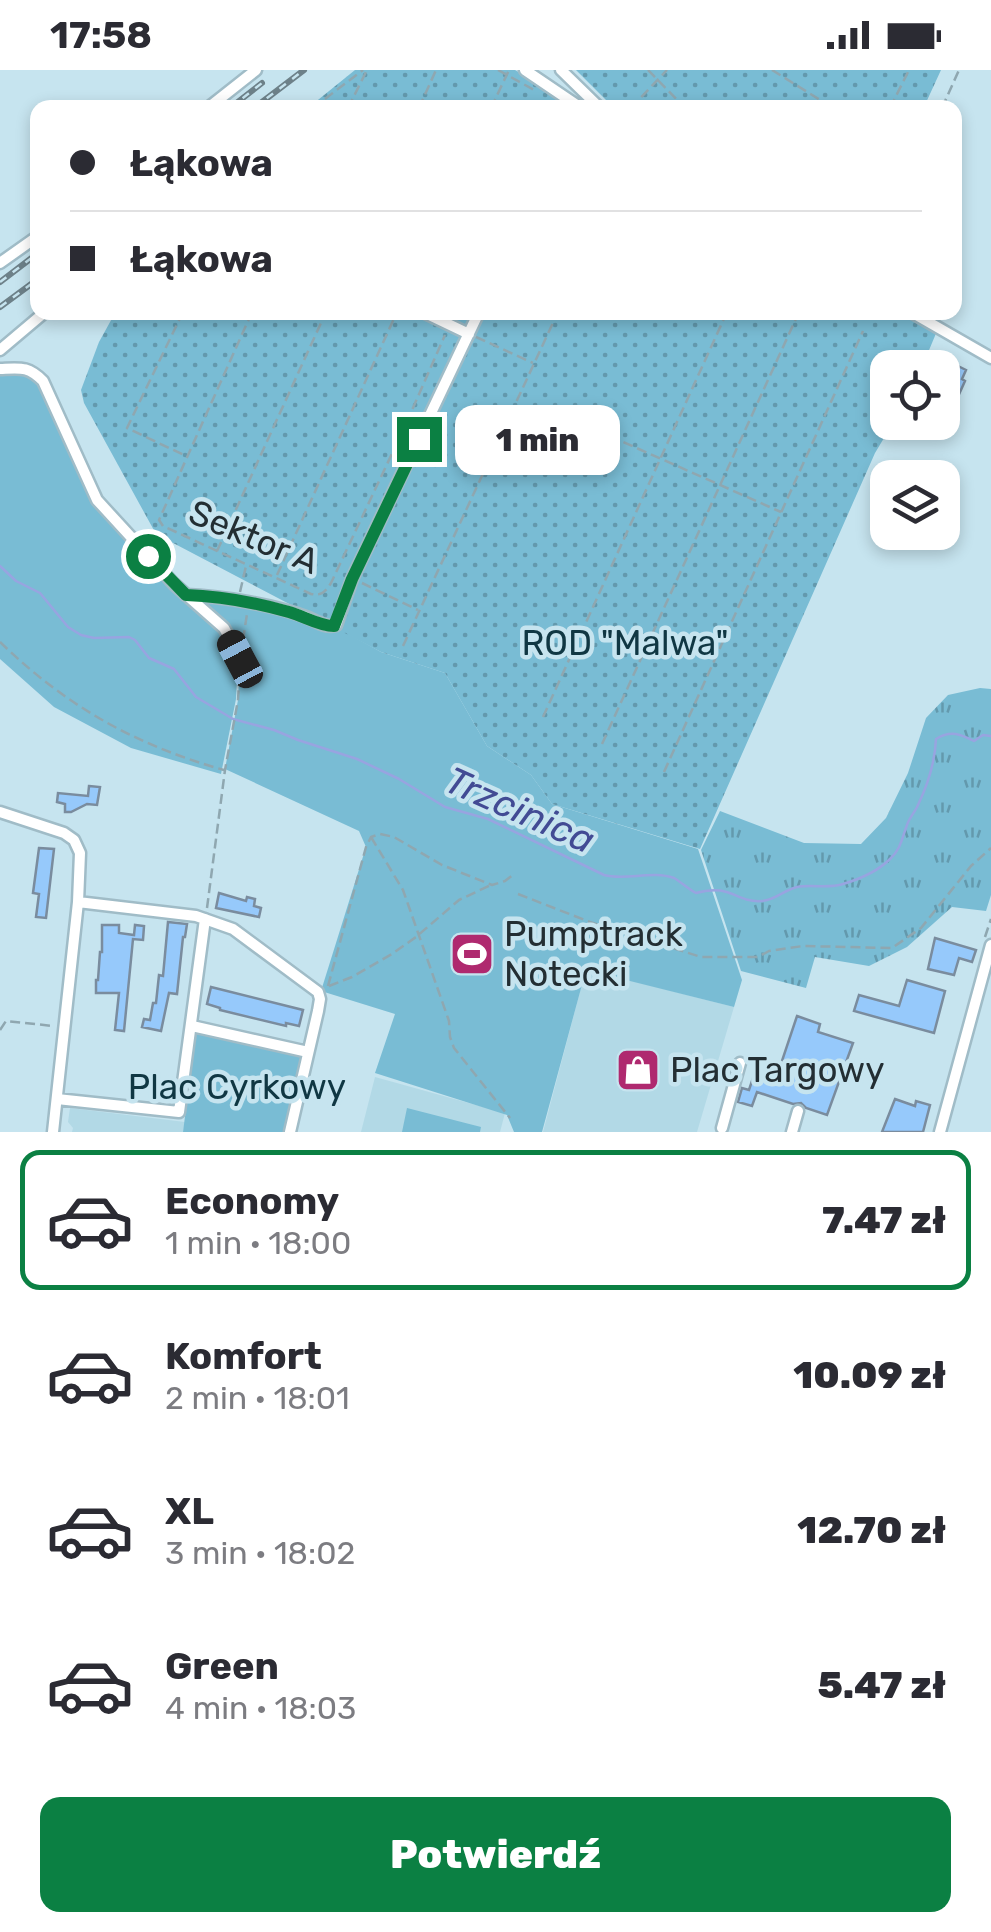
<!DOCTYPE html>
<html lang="pl">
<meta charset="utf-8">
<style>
:root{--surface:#fff;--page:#f7f7f7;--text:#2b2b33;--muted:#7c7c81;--line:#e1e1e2;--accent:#0b8043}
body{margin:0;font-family:Rubik,sans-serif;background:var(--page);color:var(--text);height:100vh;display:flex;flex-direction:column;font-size:38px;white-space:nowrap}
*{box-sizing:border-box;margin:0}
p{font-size:32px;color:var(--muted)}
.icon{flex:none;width:55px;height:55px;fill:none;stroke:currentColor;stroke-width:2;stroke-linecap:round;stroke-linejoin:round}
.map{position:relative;height:1062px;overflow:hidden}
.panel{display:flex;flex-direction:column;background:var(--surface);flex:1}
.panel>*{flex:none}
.banner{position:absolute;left:30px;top:30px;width:932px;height:220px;border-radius:20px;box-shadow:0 5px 15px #0003;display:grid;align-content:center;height:220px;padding:0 40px;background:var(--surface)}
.controls{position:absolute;left:870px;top:280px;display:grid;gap:20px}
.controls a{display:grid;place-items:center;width:90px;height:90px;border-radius:20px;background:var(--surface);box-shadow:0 5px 15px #0003;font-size:50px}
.end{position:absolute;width:45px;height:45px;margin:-22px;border:12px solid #0b8043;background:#fff;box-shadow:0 0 0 5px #fff}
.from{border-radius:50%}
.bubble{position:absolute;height:70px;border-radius:20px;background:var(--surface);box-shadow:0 5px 15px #0003;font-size:32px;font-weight:800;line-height:70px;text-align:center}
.car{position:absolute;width:30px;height:60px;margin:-30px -15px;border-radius:12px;box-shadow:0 0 8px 2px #0007;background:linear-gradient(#222 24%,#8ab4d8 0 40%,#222 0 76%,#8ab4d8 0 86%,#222 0)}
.banner b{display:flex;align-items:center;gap:35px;height:95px;font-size:38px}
.banner b+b{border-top:2px solid var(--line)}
.banner i{width:25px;height:25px;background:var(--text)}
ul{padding:18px 0 0;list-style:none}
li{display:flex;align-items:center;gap:30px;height:140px;margin:0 20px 15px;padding:0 20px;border:5px solid transparent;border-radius:20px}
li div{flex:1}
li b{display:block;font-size:38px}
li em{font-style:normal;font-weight:800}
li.active{border-color:var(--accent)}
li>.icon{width:90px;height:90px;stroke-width:1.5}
.primary-button{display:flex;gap:20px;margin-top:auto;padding:20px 40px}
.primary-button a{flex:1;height:115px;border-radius:20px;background:var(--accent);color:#fff;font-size:40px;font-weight:800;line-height:115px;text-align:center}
.status{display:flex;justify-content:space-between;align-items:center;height:70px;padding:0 50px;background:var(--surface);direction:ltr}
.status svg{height:28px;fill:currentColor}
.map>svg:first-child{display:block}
.built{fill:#b2d9e6}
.grass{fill:url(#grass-tufts)}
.park{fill:#79bcd4}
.garden{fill:url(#garden-dots)}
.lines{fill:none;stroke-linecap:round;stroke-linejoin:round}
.stream{stroke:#98a4e0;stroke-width:2.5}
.building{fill:#96c9fb;stroke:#7a8c9e;stroke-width:2.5}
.minor-casing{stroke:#a0bcc7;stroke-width:15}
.path{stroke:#8fa7b0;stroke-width:2.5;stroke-dasharray:10 5;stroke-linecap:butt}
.minor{stroke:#fff;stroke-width:10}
.rail-casing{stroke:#6d8189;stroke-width:6}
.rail{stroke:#c6e4ef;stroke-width:2.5;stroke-dasharray:8;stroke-linecap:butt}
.route{stroke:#0b8043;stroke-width:12}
.labels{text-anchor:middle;stroke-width:9;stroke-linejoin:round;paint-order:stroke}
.street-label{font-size:35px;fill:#232e33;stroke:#c6e4ef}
.park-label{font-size:35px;fill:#103743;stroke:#c6e4ef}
.poi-label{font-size:35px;fill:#232e33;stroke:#c6e4ef;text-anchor:start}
.water-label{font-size:38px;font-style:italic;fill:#424b94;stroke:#c6e4ef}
</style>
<div class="status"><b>17:58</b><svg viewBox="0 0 49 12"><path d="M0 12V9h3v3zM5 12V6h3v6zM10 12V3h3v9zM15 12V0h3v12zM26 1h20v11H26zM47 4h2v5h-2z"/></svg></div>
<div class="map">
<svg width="991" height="1062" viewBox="0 0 991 1062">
<defs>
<pattern id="grass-tufts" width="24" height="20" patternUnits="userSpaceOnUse" patternTransform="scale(2.5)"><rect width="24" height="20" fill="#79bcd4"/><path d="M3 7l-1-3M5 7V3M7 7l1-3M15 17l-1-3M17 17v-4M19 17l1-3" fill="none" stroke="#6399ad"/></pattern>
<pattern id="garden-dots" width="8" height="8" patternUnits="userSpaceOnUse" patternTransform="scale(2.5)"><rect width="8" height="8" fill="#79bcd4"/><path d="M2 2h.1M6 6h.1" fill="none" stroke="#6399ad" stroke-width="1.8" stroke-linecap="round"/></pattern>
</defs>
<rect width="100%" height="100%" fill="#c6e4ef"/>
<!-- built -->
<path class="built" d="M586,899L734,937L697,1062H543Z
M375,1007L505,1043L500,1062H361Z
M70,1038L185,1052L183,1062H72L73,1058L68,1052Z"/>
<!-- grass -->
<path class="grass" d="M980,618L991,619V825L986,841L952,837L907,877L869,896L815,887L806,918L741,901L701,780L720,741L804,773L861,774L886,748L908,703L926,648L948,625Z"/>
<!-- park -->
<path class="park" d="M0,305L30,306L44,317L98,436L222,562L238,590L236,629L221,704L131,678L54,637L0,589Z
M186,525L214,526L334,556L381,582L445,603L487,676L531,705L552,734L698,779L742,910L734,937L586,900L542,1062H514L507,1045L375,1003L395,944L321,921L366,777L359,761L225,699L238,630L240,589L224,558Z
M196,961L302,986L285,1062H183Z
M407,1038L481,1057L480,1062H402Z"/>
<!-- garden -->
<path class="garden" d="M355,0H515L577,37L308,38Z
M576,0H941L924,37L614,38Z
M907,242L937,261L922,297L888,298V352L893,353L875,383L700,779L552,734L531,705L487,676L445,603L381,582L156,464L84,333L81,320L99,272L115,243Z"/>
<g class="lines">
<!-- stream -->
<path class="stream" d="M0,496L16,511L40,523L68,557L81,565L94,568L129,567L135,570L149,588L174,599L196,627L233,649L274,660L298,670L357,689L399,709L445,737L488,749L604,805C626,811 652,800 674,808C681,812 688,819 696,823C732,813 735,833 762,831C776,830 784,820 797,817C813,814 828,819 843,814C860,809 878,801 890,789C901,779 902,768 907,755C909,748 915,742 918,735C928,714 935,692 936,669C951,660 960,664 974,671L983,665L991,666"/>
</g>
<!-- building -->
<path class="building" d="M956,295L966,300L962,309L965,311L952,340L942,336V325Z
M89,716L100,717L97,735L87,734L71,742H65V734L57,732L58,723L88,726Z
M39,778L54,779L46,848L36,847L39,824L33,823Z
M219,823L246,831L247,827L255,829L254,836L261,838L259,847L216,838Z
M168,852L187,854L185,867H183L177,924L169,923L161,961L142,957L144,949L150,950L153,933H156L159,905L163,906Z
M102,855H119V863L134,865L135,855L144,856L143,870L133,869L124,961L115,960L119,923H96V910H98L100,882H102Z
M935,868L976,880L972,892L959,888L954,905L928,899Z
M907,910L945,921L934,963L854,941L859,925L899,936Z
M211,917L303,940L299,956L286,953V956L220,940V938L207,934Z
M797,946L820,954L818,962L853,973L827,1045L806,1038L801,1033L793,1034L757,1022L752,1036L738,1032L742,1018L749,1020L759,990L780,997Z
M895,1029L915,1036L916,1031L930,1035L923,1062H882Z"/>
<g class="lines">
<defs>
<path id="minor" d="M525,0L578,36
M561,0L600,38
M208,38L256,0
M0,193L38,166
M423,242L469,264
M911,242L991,288
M0,280L45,242
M0,299C21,298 28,296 43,311L97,430L174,514L224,558L241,589
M186,525C221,526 274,535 306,547C318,552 325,558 336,555L352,509L479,242
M0,742L64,763L74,770L80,783L78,832L53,1062
M78,832L196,846L233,859L318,922L320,929L318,941L290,1062
M192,956L308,982
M57,1029L179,1042L205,849
M722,1058L740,993
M792,1062L798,1041
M940,1062L991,875"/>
</defs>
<!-- minor casing -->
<use href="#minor" class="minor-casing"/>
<!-- path -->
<path class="path" d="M498,0L536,21
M648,0L685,38
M772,0L833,38
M313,38L363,0
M348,38L367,0
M419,38L436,0
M491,38L509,0
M631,38L667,0
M890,38L909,0
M942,38L959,0
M183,242L127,358L186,386
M252,242L159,450L163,456L311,524C322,526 325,522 331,513L405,356L445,265
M476,267L533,293
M596,360L781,442
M217,481L326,242
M277,505L397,242
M362,513L418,540
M240,522L246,496
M243,570L247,544
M0,572C66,636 135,675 224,700
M403,576L558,242
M543,647L727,242
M602,674L799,242
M664,702L863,261
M371,767L403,820L449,951L450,967L454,978L510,1048
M518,824L590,852L701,887H758L769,881L803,876L892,878L921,858L971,796L991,778
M207,838L225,700L238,630L240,598
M985,867L991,849
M328,916L366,777L371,767L380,764L394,767L442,795L492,815L505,811L514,804
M329,916L352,907L392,884L416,867L459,830L491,815
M0,960L6,951L53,956"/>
<!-- minor -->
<use href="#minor" class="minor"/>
<defs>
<path id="rail" d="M230,38L262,13
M254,38L304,0
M0,212L38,183
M0,237L38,209"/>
</defs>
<!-- rail casing -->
<use href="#rail" class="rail-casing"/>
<!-- rail -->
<use href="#rail" class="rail"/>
</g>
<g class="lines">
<!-- route -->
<path class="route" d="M148,486L186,525C219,526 257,533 289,542C304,546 319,556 334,556L352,509L419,369"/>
</g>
<!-- icons -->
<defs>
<symbol id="stadium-square" viewBox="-11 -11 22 22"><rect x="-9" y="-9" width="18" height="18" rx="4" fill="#af296f" stroke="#c6e4ef"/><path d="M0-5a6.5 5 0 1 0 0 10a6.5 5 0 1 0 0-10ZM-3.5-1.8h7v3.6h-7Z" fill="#fff"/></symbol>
<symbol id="shop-square" viewBox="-11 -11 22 22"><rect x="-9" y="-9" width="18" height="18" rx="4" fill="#af296f" stroke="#c6e4ef"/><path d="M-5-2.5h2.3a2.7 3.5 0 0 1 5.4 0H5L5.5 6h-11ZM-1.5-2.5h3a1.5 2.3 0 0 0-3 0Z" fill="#fff"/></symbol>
</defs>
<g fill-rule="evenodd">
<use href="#stadium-square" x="447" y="859" width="50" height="50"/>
<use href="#shop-square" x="613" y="975" width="50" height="50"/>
</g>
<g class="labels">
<!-- street labels -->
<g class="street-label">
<text transform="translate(254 467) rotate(23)" y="12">Sektor A</text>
</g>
<!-- park labels -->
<g class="park-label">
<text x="625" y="585">ROD "Malwa"</text>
<text x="237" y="1029">Plac Cyrkowy</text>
</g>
<!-- poi labels -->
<g class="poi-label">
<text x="504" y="876">Pumptrack<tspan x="504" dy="40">Notecki</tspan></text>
<text x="670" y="1012">Plac Targowy</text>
</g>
<!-- water labels -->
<g class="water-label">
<text transform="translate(520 740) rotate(24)" y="13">Trzcinica</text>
</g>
</g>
</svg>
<div class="controls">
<a><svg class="icon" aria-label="locate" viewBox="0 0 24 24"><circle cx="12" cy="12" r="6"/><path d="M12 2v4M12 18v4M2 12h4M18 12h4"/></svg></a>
<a><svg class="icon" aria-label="layers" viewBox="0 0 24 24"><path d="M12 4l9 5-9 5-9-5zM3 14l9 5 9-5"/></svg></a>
</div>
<i class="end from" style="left:148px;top:486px"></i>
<i class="end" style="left:419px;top:369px"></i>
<div class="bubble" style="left:455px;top:335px;width:165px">1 min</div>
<i class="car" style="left:240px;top:589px;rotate:332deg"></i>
<div class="banner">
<b><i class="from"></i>Łąkowa</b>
<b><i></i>Łąkowa</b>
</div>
</div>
<section class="panel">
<ul>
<li class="active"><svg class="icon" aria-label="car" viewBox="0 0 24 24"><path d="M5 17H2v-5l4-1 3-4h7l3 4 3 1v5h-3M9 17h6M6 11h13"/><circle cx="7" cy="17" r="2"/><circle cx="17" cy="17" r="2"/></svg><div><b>Economy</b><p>1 min · 18:00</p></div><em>7.47 zł</em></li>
<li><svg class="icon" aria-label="car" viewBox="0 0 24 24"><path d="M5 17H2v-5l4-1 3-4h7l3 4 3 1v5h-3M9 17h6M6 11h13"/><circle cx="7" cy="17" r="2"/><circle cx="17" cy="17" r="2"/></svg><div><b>Komfort</b><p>2 min · 18:01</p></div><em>10.09 zł</em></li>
<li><svg class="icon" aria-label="car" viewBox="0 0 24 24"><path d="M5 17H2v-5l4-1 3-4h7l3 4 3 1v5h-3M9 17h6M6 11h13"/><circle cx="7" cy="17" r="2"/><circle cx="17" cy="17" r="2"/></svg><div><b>XL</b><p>3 min · 18:02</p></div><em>12.70 zł</em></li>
<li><svg class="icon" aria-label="car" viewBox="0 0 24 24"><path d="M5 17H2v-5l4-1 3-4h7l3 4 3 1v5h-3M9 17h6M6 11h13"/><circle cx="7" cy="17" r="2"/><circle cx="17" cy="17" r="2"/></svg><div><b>Green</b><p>4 min · 18:03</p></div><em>5.47 zł</em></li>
</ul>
<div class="primary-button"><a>Potwierdź</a></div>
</section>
